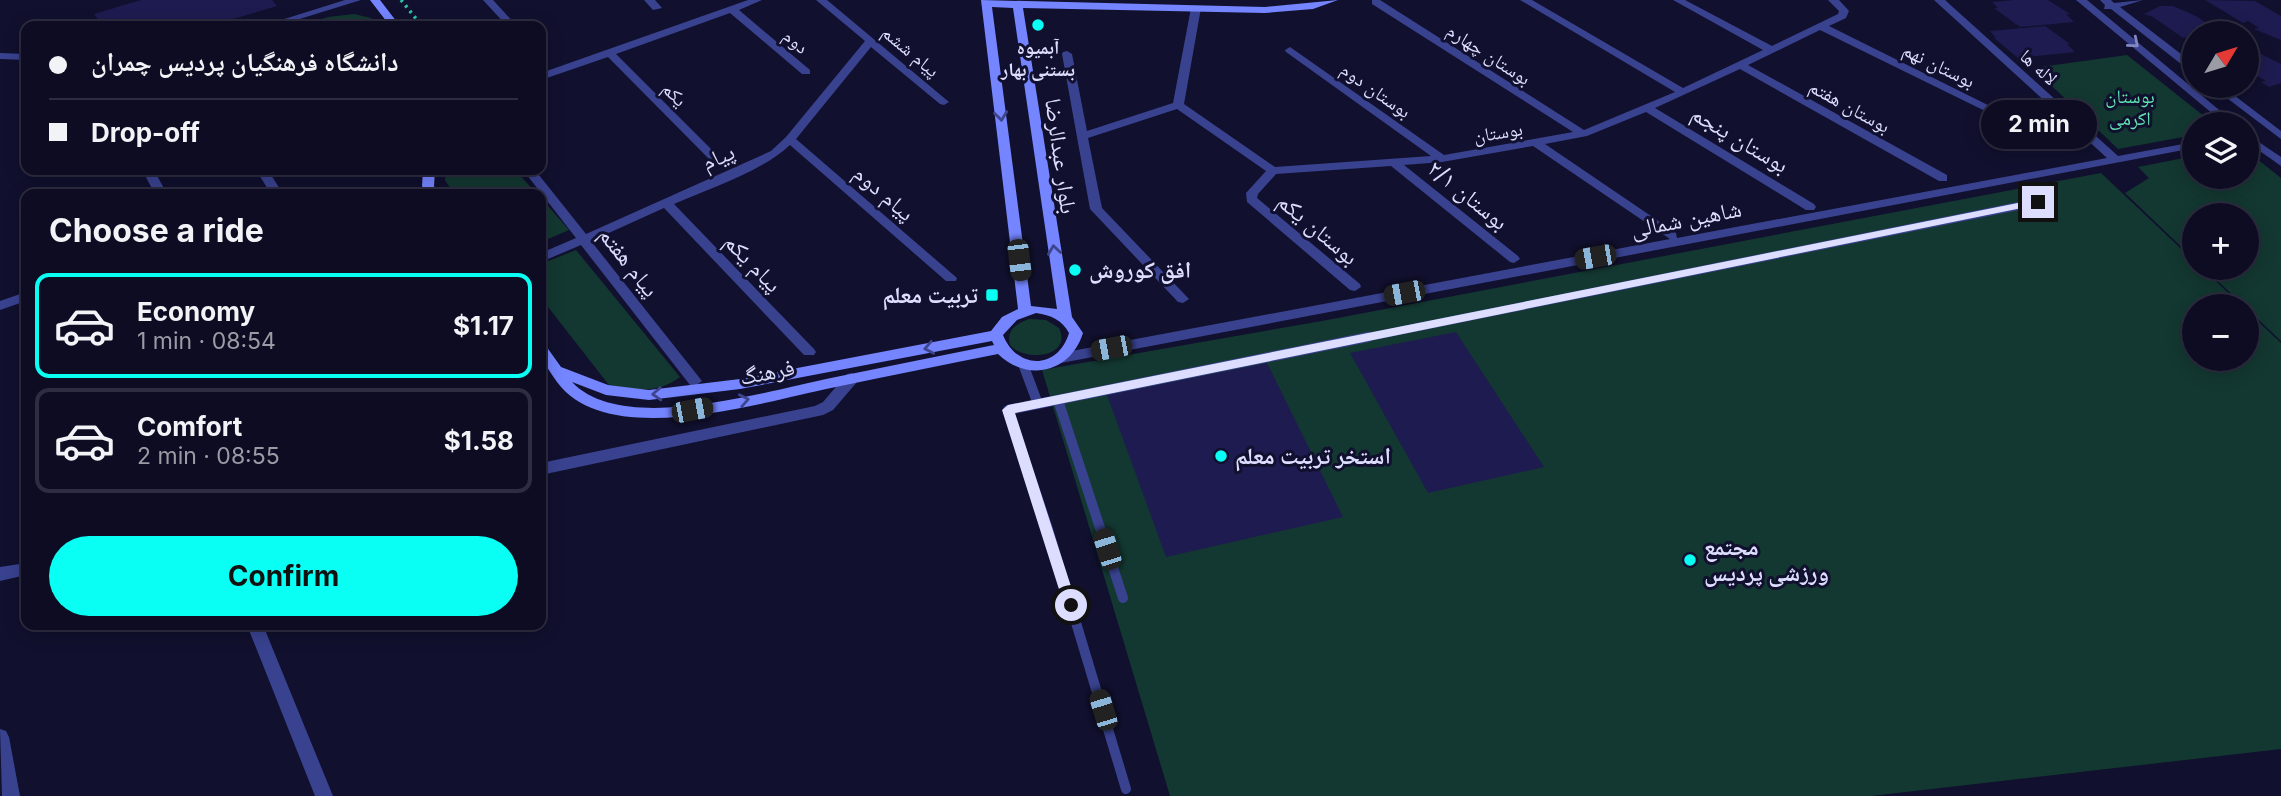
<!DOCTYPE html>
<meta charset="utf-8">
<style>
:root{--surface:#0d0c22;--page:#1b1a2f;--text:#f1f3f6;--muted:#9a9ba5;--line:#2d2c40;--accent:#09fff4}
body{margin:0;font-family:Inter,"Noto Naskh Arabic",sans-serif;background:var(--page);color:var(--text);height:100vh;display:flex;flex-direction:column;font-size:26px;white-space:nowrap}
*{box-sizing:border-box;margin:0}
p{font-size:23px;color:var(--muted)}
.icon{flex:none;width:38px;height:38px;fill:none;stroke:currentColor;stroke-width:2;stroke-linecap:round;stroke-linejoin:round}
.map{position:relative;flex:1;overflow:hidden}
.details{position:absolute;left:21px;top:189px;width:525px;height:441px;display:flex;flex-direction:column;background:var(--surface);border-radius:14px;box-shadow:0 4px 18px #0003,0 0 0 2px var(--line)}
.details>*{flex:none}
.top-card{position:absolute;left:21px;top:21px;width:525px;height:154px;border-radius:14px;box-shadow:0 4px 18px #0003,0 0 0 2px var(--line);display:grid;align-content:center;height:154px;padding:0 28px;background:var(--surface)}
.needle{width:46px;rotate:52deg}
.controls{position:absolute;left:2182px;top:21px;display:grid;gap:14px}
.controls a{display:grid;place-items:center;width:77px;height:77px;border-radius:50%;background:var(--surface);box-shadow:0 4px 18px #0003,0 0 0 2px var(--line);font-size:35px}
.end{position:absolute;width:32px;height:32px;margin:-16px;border:9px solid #dddeff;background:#111;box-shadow:0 0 0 4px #111}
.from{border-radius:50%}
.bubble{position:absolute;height:49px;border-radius:24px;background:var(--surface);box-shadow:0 4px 18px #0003,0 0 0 2px var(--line);font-size:23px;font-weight:700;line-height:49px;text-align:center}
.car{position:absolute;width:21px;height:42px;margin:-21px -10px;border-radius:9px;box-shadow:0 0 5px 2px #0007;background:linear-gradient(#222 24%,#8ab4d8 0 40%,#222 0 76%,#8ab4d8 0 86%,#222 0)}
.top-card b{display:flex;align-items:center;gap:24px;height:66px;font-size:26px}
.top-card b+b{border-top:2px solid var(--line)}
.top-card i{width:18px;height:18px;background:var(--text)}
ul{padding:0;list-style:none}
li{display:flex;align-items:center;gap:21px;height:105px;margin:0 14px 10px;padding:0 14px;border:4px solid var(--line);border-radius:14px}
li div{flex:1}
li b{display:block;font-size:26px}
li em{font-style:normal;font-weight:700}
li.on{border-color:var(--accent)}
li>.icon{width:63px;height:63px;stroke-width:1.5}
h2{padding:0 28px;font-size:32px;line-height:84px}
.cta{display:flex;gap:14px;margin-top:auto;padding:14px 28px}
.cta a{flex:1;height:80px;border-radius:42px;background:var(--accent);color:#111;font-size:28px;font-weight:700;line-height:80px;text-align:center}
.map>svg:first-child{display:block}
.green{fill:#133831}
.building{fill:#1e1b50}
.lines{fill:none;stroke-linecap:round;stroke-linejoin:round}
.path{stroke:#2ac6a6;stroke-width:3.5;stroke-dasharray:2.5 4.5;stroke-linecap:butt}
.lane-far1{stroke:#39428f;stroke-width:8}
.lane{stroke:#39428f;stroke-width:10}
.street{fill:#39428f;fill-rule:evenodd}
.secondary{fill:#7485ff;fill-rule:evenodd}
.oneway{stroke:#8388c1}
.oneway2{stroke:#3e458c}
.route{fill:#dddeff}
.poi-dot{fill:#09fff4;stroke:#11102e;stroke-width:2.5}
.labels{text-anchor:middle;stroke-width:6;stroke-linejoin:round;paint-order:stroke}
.far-street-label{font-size:19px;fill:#dddeff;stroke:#11102e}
.far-poi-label{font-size:19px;font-weight:bold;fill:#dddeff;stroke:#11102e}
.far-park-label{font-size:19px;fill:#61e7b2;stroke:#11102e}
.street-label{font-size:23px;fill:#dddeff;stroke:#11102e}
.poi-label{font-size:23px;font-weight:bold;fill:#dddeff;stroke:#11102e;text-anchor:start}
</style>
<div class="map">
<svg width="2281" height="796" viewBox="0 0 2281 796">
<rect width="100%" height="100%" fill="#11102e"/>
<!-- green -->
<path class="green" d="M354,14L371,18L378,26H299L328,17Z
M2127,55L2214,124H2194V135L2118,149L2033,68Z
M2247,151L2281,178V341L2204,268H2247V215H2194V259L2125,193L2149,178L2138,167L2194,156V177H2247Z
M446,170H515L537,194H454L445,180Z
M2101,173L2194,261V268H2202L2242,306H2194V359H2247V311L2281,343V749L1871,796H1170L1042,370L1322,321Z
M541,198L569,230L541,242Z
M576,250L680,377C655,395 638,389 609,385L541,298V264Z
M1029,319L1046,320L1059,328C1073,357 1025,363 1010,345C1006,330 1016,324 1029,319Z"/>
<!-- building -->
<path class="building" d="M141,0H272L277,6L210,26H167L165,22L151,26H103L94,14Z
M2014,0H2048L2070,14H2066L2074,22L2020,27L1994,8H1998L1992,2Z
M2205,0L2255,1L2281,16V40L2254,29L2259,28L2248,21L2243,23Z
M2160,6H2173L2196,16L2221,33H2194V42L2188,37L2183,38L2153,17L2144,14Z
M2045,26L2070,44H2067L2075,52L2018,58L1993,37L1996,38L1990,31Z
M2247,47L2281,64V83L2269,87L2261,82L2266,81L2247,70Z
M1456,332L1544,467L1428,493L1350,353Z
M1267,363L1343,517L1166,557L1107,395Z"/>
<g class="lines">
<!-- path -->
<path class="path" d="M401,0L422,26"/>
<!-- lane-far1 -->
<path class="lane-far1" d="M1359,339L2038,202"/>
<!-- lane -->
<path class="lane" d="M1023,364L1038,404
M1058,400L1123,598
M1126,789L1047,526L1008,410L1368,337"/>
<!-- street -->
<path class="street" d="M345,0H361L277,26H262Z
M483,0H493L517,26H507Z
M644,0H655L662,8L653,10Z
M748,0H762L739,10L810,70V74H802L730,13L616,54L719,157V161H711L608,57L541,80V73Z
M816,0H827L949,102L944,105L940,104L871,47L796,139L957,278L956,281H946L790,145C761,172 711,188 674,204L814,349L816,352L814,355H804L664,208L591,241L702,381L695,386L690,385L581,245L541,262V253L576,238L523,170H535L586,234L771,151L786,137L865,41Z
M1372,0H1380L1584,130L1675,92L1520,0H1532L1683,88L1763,50L1673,0H1685L1772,46L1838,14L1839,11L1828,0H1839L1849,11L1846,18L1829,26L2048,135L2046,137H2038L1820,30L1748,65L1947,175V181H1939L1740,69L1655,108L1814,204L1816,207L1814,210H1806L1646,112L1587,136L1545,144L1676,233L1677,238L2107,158L1934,0H1945L2118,156L2194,142V148L1061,363L1056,361L1054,358L1056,355L1061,353L1670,239L1533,146L1442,162L1404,165L1518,256L1520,259L1514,263L1510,262L1391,166L1276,174L1258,194L1257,198L1360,284L1361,287L1355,291L1350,290L1247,202L1246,193L1266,171L1177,109L1088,138L1102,208L1189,299L1183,303L1178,302L1090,209L1062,54L1063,52L1067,51L1072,54L1087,131L1173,103L1191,8L1200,6L1201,8L1184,104L1275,167L1431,156L1286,52L1285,50L1290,47L1444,155L1573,132L1372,4Z
M2076,0H2087L2236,124H2225Z
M2100,0H2111L2114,3L2143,0L2120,7L2194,64V72L2190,71L2111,9H2104L2105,5Z
M0,53L26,54V60L0,59Z
M2211,86H2222L2281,131V139Z
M2247,134L2281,157V166L2247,142Z
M142,170H154L167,194H155Z
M256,170H268L283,194H271Z
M26,292V301L0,310V301Z
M852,373L859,378L857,382L833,410L823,415L541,475V463L815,406L823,402L847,374Z
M26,563V575L0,581V567Z
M247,625H263L333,796H315Z
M0,729L6,731L9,737L20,796H2Z"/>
<!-- secondary -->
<path class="secondary" d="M370,0H380L400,26H390Z
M981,0L1265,7L1338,0L1313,9L1265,13L1023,8L1072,317L1083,333C1071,372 1028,383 998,354C943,365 887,376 831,388C762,402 607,451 557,382C548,369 541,360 541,344L546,346L561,367L608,385L649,390L740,379L991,331L1002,317L1018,309ZM992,7L1013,8L1057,309L1031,306ZM1036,313C1051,315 1062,320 1069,333C1058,370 1017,370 1003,335L1017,320ZM992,341L994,345C939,356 885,367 831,378C766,391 623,436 572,382L606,395L649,400L740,389Z
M423,170H435L434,186L437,194H425L422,186Z"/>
</g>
<!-- one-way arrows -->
<defs><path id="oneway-chevron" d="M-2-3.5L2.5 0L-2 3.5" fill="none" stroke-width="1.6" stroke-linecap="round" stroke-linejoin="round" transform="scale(1.75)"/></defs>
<use class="oneway" href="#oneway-chevron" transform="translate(2134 43) rotate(40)"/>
<g class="oneway2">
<use href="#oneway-chevron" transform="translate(1001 116) rotate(83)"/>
<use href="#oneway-chevron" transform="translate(1054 250) rotate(-98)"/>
<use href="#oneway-chevron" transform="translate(929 348) rotate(169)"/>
<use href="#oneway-chevron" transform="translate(657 394) rotate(177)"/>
<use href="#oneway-chevron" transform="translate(744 400) rotate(-11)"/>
</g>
<!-- route -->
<path class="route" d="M2038,199L2043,202L2041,204L1015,413L1077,605L1071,610L1064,605L1002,410L1008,405Z"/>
<!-- markers -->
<g class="poi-dot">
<circle cx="1038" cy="25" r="7"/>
<circle cx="1075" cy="270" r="7"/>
<rect x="985" y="288" width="14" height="14" rx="3.5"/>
<circle cx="1221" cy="456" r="7"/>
<circle cx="1690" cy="560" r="7"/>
</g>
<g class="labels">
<!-- far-street labels -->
<g class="far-street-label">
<text transform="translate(796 41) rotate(40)" y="7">دوم</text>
<text transform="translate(911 51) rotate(40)" y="7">پیام ششم</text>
<text transform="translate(1489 54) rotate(33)" y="7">بوستان چهارم</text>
<text transform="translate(1939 65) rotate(26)" y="7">بوستان نهم</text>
<text transform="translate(2039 67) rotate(42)" y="7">لاله ها</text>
<text transform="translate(1376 90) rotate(35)" y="7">بوستان دوم</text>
<text transform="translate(675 94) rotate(45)" y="7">یکم</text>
<text transform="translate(1850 106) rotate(29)" y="7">بوستان هفتم</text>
<text transform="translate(1498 132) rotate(-9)" y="7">بوستان</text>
</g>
<!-- far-poi labels -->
<g class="far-poi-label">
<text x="1038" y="54">آبمیوه<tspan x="1038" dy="22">بستنی بهار</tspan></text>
</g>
<!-- far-park labels -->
<g class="far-park-label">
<text x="2130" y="103">بوستان<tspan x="2130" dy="22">اکرمی</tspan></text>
</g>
<!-- street labels -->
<g class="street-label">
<text transform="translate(1740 139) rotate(31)" y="8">بوستان پنجم</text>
<text transform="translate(1061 156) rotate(82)" y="8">بلوار عبدالرضا</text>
<text transform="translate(718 157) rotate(-24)" y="8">پیام</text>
<text transform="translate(884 193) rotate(41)" y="8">پیام دوم</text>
<text transform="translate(1468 195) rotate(39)" y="8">بوستان ۲/۱</text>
<text transform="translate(1686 219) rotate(-11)" y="8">شاهین شمالی</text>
<text transform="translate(1318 229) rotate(40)" y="8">بوستان یکم</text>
<text transform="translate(629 262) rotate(52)" y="8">پیام هفتم</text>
<text transform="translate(753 263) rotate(46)" y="8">پیام یکم</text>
<text transform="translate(767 372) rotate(-11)" y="8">فرهنگ</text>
</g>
<!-- poi labels -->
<g class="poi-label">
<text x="1089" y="278">افق کوروش</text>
<text x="978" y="303" text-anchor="end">تربیت معلم</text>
<text x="1235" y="464">استخر تربیت معلم</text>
<text x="1704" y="555">مجتمع<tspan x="1704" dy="26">ورزشی پردیس</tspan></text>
</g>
</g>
</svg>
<div class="controls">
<a><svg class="needle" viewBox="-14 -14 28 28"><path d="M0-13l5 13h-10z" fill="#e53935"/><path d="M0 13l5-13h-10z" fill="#9a9ba5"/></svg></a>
<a><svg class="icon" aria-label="layers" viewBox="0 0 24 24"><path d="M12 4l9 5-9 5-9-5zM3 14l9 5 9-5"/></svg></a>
<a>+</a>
<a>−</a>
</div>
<i class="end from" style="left:1071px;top:605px"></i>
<i class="end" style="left:2038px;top:202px"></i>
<div class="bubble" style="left:1981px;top:100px;width:116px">2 min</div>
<i class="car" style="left:1595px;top:257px;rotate:260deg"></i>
<i class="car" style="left:1019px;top:260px;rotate:173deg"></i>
<i class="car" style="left:1404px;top:293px;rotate:259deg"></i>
<i class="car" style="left:1111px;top:348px;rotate:259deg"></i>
<i class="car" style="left:692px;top:410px;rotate:79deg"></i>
<i class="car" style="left:1107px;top:549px;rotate:342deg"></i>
<i class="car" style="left:1103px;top:710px;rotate:343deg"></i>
<div class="top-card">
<b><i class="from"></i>دانشگاه فرهنگیان پردیس چمران</b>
<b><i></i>Drop-off</b>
</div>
<section class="details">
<h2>Choose a ride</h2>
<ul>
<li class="on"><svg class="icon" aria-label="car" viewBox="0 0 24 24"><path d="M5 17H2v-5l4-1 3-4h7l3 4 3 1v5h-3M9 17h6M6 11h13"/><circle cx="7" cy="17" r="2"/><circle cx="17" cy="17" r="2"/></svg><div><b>Economy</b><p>1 min · 08:54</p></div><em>$1.17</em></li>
<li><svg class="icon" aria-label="car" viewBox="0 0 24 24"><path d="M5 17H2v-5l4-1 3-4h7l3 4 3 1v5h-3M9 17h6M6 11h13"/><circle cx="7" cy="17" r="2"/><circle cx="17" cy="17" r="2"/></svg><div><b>Comfort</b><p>2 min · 08:55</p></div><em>$1.58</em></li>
</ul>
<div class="cta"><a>Confirm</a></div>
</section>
</div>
